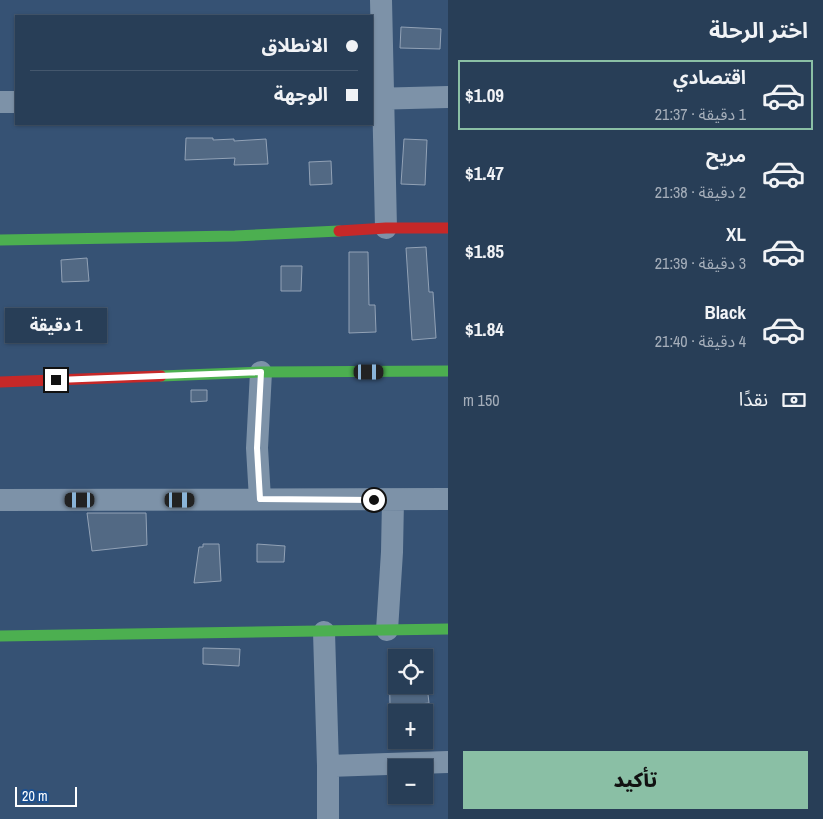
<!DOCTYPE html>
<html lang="ar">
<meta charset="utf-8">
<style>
:root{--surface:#283e57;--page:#30455d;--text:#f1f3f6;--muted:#a5aeba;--line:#44576d;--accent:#8abfa5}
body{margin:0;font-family:"Archivo Narrow","Noto Sans Arabic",sans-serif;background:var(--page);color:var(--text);direction:rtl;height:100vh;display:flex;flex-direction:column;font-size:19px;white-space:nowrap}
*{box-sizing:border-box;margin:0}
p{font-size:16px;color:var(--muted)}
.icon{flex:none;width:28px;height:28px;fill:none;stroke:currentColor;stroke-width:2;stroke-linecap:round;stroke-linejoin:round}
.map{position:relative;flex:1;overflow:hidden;direction:ltr}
.sheet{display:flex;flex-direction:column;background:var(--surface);width:375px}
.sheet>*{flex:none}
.hud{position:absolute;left:15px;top:15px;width:358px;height:110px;border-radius:0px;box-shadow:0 1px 4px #0004,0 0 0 1px var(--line);direction:rtl;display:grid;align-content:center;height:110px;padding:0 15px;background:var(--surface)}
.controls{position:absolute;left:388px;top:649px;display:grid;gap:10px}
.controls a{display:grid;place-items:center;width:45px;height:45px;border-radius:0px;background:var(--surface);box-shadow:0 1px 4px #0004,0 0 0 1px var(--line);font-size:25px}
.scale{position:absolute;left:15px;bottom:12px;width:62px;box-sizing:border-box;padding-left:5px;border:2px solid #fff;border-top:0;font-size:14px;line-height:18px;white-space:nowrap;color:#fff;-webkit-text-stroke:4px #1b4f8f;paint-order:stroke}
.end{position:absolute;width:22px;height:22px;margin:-11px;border:6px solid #fff;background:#111;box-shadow:0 0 0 2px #111}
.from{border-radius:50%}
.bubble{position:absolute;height:35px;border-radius:0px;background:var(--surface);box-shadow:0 1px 4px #0004,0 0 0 1px var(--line);font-size:16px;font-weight:800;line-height:35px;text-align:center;direction:rtl}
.car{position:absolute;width:15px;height:30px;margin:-15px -8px;border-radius:6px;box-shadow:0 0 4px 1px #0007;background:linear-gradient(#222 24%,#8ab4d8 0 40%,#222 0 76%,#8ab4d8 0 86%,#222 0)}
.hud b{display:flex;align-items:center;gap:18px;height:48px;font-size:19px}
.hud b+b{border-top:1px solid var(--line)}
.hud i{width:12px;height:12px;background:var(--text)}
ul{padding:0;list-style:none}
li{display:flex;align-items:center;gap:15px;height:70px;margin:0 10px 8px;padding:0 5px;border:2px solid transparent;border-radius:0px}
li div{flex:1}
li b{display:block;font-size:19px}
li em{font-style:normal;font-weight:800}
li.on{border-color:var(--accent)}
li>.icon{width:45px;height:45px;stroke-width:1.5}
h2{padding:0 15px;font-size:22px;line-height:60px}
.pay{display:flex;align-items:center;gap:12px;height:55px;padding:0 15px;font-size:19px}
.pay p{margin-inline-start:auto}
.primary-button{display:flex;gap:10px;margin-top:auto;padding:10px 15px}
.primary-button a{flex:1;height:58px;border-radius:0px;background:var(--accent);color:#111;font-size:20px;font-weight:800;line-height:58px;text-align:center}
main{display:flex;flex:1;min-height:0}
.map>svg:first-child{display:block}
.building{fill:#526984;stroke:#92a2b6}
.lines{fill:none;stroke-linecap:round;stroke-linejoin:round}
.street{stroke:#7d92a8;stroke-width:22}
.fast{stroke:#4caf50;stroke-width:11}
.jam{stroke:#c62828;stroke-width:11}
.route{stroke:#fff;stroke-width:6}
</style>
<main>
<section class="sheet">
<h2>اختر الرحلة</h2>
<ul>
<li class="on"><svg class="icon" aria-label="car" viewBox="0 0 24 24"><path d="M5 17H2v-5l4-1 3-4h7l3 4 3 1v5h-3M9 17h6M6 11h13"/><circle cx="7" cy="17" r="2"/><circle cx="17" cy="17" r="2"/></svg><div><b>اقتصادي</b><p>1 دقيقة · 21:37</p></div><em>$1.09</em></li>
<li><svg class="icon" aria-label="car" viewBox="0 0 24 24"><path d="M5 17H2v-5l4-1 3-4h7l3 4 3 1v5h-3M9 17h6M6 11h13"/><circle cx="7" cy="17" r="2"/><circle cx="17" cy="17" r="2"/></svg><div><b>مريح</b><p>2 دقيقة · 21:38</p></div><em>$1.47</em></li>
<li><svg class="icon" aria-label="car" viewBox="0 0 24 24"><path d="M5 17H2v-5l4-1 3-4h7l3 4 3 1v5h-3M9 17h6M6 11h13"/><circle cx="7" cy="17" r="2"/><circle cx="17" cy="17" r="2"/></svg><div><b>XL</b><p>3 دقيقة · 21:39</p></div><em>$1.85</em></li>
<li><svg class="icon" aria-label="car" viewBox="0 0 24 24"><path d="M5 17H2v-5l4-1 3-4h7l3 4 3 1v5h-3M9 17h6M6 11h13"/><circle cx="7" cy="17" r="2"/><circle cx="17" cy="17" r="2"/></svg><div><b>Black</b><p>4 دقيقة · 21:40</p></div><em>$1.84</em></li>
</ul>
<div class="pay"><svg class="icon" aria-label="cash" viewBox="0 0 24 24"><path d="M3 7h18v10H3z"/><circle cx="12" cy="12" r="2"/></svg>نقدًا<p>150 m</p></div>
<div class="primary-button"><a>تأكيد</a></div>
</section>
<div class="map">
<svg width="448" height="819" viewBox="0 0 448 819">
<rect width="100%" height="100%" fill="#365274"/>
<!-- building -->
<path class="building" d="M401,27L441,29L440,49L400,48Z
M186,138H213V140L234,139V141L266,139L268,164L234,165L235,158L185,160Z
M404,139L427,140L425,185L401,184Z
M331,161L332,184L310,185L309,162Z
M426,247L429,292H433L436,338L412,340L406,248Z
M349,252H368L369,305H375L376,332L349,333Z
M87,258L89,281L62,282L61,260Z
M281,266H302L301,291H281Z
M191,390H207V401L191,402Z
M87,513H146L147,545L92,551Z
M203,544H219L221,581L194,583L199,547H203Z
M257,544L285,546L284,562H257Z
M203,648L240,649L239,666L203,664Z
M423,650V658H396V685H424V660L429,703L390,707L389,651Z"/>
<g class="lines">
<!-- street -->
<path class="street" d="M381,0L386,228
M371,99L448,97
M0,102H16
M260,499L257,448L261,372
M0,500L448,499
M387,630L392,552L393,500
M324,632L328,766V819
M328,766L448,762"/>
<!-- fast -->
<path class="fast" d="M0,240L235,236L339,231
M161,376L261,372L448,371
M0,636L448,629"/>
<!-- jam -->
<path class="jam" d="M339,231L386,228H448
M0,382L161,376"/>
</g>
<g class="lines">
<!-- route -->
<path class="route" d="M56,380L261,372L257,448L260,499L374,500"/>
</g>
</svg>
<div class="controls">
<a><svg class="icon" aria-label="locate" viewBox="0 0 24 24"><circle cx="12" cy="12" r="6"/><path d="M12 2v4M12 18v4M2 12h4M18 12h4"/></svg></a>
<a>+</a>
<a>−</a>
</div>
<div class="scale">20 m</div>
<i class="end from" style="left:374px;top:500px"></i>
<i class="end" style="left:56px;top:380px"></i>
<div class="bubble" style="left:5px;top:308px;width:102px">1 دقيقة</div>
<i class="car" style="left:369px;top:372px;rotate:90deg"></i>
<i class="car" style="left:80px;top:500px;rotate:270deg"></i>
<i class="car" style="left:180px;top:500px;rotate:90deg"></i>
<div class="hud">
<b><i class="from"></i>الانطلاق</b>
<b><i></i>الوجهة</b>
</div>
</div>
</main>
